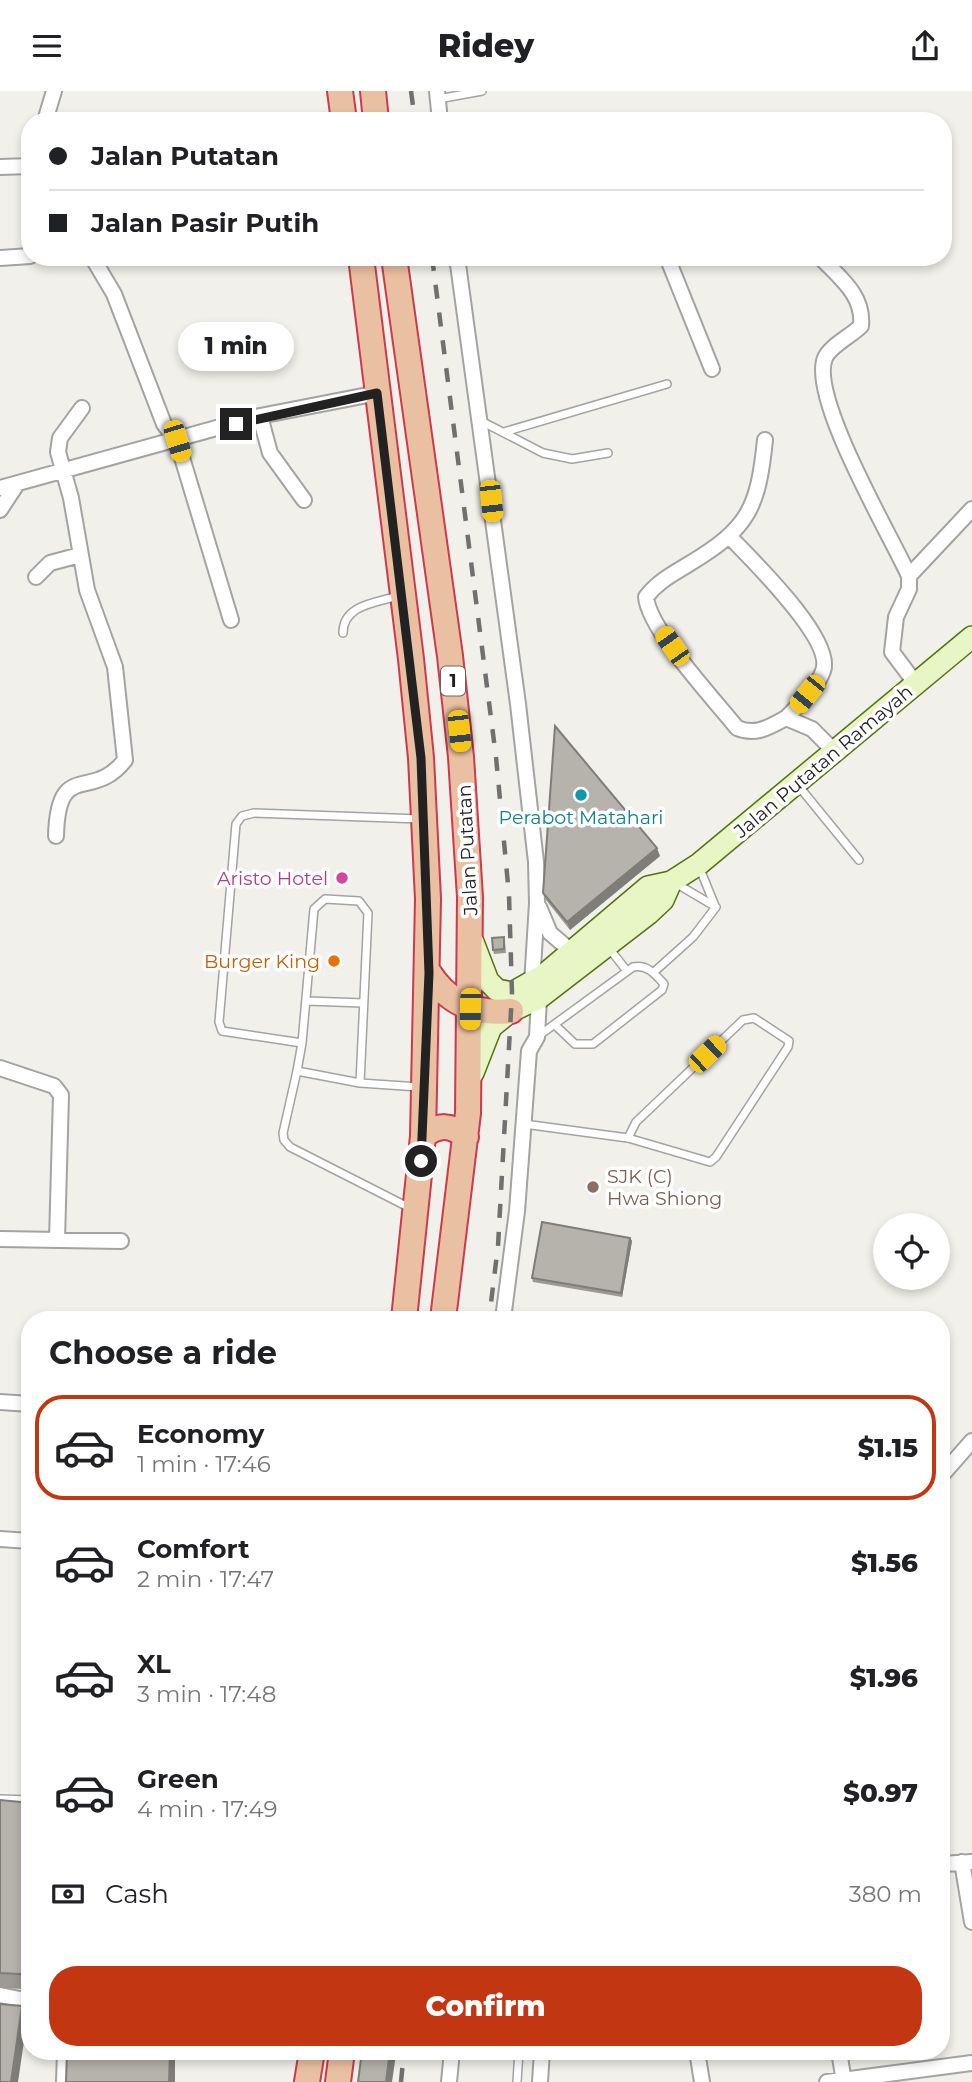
<!DOCTYPE html>
<meta charset="utf-8">
<style>
:root{--surface:#fff;--page:#f2f2f2;--text:#202124;--muted:#757577;--line:#e0e0e0;--accent:#c23712}
body{margin:0;font-family:Montserrat,sans-serif;background:var(--page);color:var(--text);height:100vh;display:flex;flex-direction:column;font-size:26px;white-space:nowrap}
*{box-sizing:border-box;margin:0}
p{font-size:23px;color:var(--muted)}
.icon{flex:none;width:38px;height:38px;fill:none;stroke:currentColor;stroke-width:2;stroke-linecap:round;stroke-linejoin:round}
.map{position:relative;flex:1;overflow:hidden}
.side{position:absolute;left:21px;top:1220px;width:929px;height:749px;display:flex;flex-direction:column;background:var(--surface);border-radius:28px;box-shadow:0 4px 10px #0003}
.side>*{flex:none}
.hud{position:absolute;left:21px;top:21px;width:931px;height:154px;border-radius:28px;box-shadow:0 4px 10px #0003;display:grid;align-content:center;height:154px;padding:0 28px;background:var(--surface)}
.tools{position:absolute;left:873px;top:1122px;display:grid;gap:14px}
.tools a{display:grid;place-items:center;width:77px;height:77px;border-radius:50%;background:var(--surface);box-shadow:0 4px 10px #0003;font-size:35px}
.end{position:absolute;width:32px;height:32px;margin:-16px;border:9px solid #222;background:#fff;box-shadow:0 0 0 4px #fff}
.from{border-radius:50%}
.bubble{position:absolute;height:49px;border-radius:24px;background:var(--surface);box-shadow:0 4px 10px #0003;font-size:23px;font-weight:800;line-height:49px;text-align:center}
.car{position:absolute;width:21px;height:42px;margin:-21px -10px;border-radius:9px;box-shadow:0 0 5px 2px #0007;background:linear-gradient(#f5c518 24%,#345 0 40%,#f5c518 0 76%,#345 0 86%,#f5c518 0)}
.hud b{display:flex;align-items:center;gap:24px;height:66px;font-size:26px}
.hud b+b{border-top:2px solid var(--line)}
.hud i{width:18px;height:18px;background:var(--text)}
ul{padding:0;list-style:none}
li{display:flex;align-items:center;gap:21px;height:105px;margin:0 14px 10px;padding:0 14px;border:4px solid transparent;border-radius:28px}
li div{flex:1}
li b{display:block;font-size:26px}
li em{font-style:normal;font-weight:800}
li.current{border-color:var(--accent)}
li>.icon{width:63px;height:63px;stroke-width:1.5}
h2{padding:0 28px;font-size:32px;line-height:84px}
.pay{display:flex;align-items:center;gap:18px;height:77px;padding:0 28px;font-size:26px}
.pay p{margin-inline-start:auto}
.action{display:flex;gap:14px;margin-top:auto;padding:14px 28px}
.action a{flex:1;height:80px;border-radius:28px;background:var(--accent);color:#fff;font-size:28px;font-weight:800;line-height:80px;text-align:center}
header{display:flex;justify-content:space-between;align-items:center;height:91px;padding:0 28px;background:var(--surface);font-size:32px;font-weight:800}
.map>svg:first-child{display:block}
.lines{fill:none;stroke-linecap:round;stroke-linejoin:round}
.service-casing{stroke:#a3a3a3;stroke-width:10}
.minor-casing{stroke:#a3a3a3;stroke-width:18}
.secondary-casing{stroke:#53720f;stroke-width:24}
.trunk-casing{stroke:#cd394d;stroke-width:28}
.service{stroke:#fff;stroke-width:7}
.minor{stroke:#fff;stroke-width:14}
.secondary{stroke:#e8f5c4;stroke-width:21}
.trunk{stroke:#eac0a2;stroke-width:24}
.rail{stroke:#707070;stroke-width:4.5;stroke-dasharray:14 14;stroke-linecap:butt}
.wall{fill:#9d9a94}
.shaded-wall{fill:#7f7d78}
.building{fill:#b6b3ac;stroke:#7f7d78;stroke-width:2}
.route{stroke:#222;stroke-width:9}
.culture-dot{fill:#0f9aa8;stroke:#fff;stroke-width:2.5}
.hotel-dot{fill:#d1479c;stroke:#fff;stroke-width:2.5}
.food-dot{fill:#e8710a;stroke:#fff;stroke-width:2.5}
.education-dot{fill:#8d6e63;stroke:#fff;stroke-width:2.5}
.labels{text-anchor:middle;stroke-width:7;stroke-linejoin:round;paint-order:stroke}
.shield{fill:#fff;stroke:#646464;stroke-width:2}
.shield-label{font-size:18px;font-weight:bold;fill:#222}
.street-label{font-size:19px;fill:#222;stroke:#fff}
.culture-label{font-size:19px;fill:#0d838f;stroke:#fff}
.hotel-label{font-size:19px;fill:#b23c85;stroke:#fff;text-anchor:end}
.food-label{font-size:19px;fill:#c56008;stroke:#fff;text-anchor:end}
.education-label{font-size:19px;fill:#785e54;stroke:#fff;text-anchor:start}
</style>
<header><svg class="icon" aria-label="menu" viewBox="0 0 24 24"><path d="M4 6h16M4 12h16M4 18h16"/></svg>Ridey<svg class="icon" aria-label="share" viewBox="0 0 24 24"><path d="M12 15V3M7 8l5-5 5 5M5 13v7h14v-7"/></svg></header>
<div class="map">
<svg width="972" height="1991" viewBox="0 0 972 1991">
<rect width="100%" height="100%" fill="#f1f0ea"/>
<g class="lines">
<defs>
<path id="service" d="M438,8L482,0
M481,330L543,362L572,368L608,362
M504,341L667,293
M343,542C343,514 375,512 398,505
M797,693L859,769
M700,778L715,815
M677,793L716,816
M608,856L627,880
M654,881L693,846L716,816
M307,910L363,912
M537,946L633,876C647,873 655,883 664,893L662,899L593,953H575L556,935
M297,980L302,952
M360,992L368,822L359,810L325,808L314,818L302,952L222,940L219,931L236,733L242,725L254,722L420,728
M524,1033L628,1047L710,1071L716,1066L788,956L789,950L754,927L743,929L636,1031L628,1047
M410,1117L290,1056L284,1049L283,1042L297,980L360,992L419,996
M0,1708L30,1709
M517,1991L519,1960"/>
<path id="minor" d="M437,0L440,30
M45,30L54,0
M0,76L30,75
M92,166L114,203L164,333L177,350L231,529
M457,166L518,613L536,771L537,812L532,893
M667,166L712,278
M820,166C840,187 864,204 861,235C851,245 830,255 825,267C809,306 890,443 909,485V498L896,526L892,561L916,593
M0,167L30,165
M260,325L270,362L304,409
M765,349C758,417 749,437 689,473C673,483 658,490 646,506C649,539 714,608 737,637C756,645 769,636 786,627L812,638L834,660
M0,397L260,325L378,302
M0,419L17,393
M729,445C751,468 835,549 823,580C817,597 798,615 786,627
M909,485L972,418
M36,486L50,472L80,464
M56,745C58,667 92,712 125,669L115,576L87,499L71,407L58,361L60,347L82,317
M539,816L550,842L571,860
M0,977L54,995L61,1004L57,1149
M0,1148L121,1150
M503,1228L517,1120L529,960L537,946L539,907
M0,1311L30,1313
M942,1384L972,1350
M0,1448L30,1450
M962,1771L972,1831
M942,1773L971,1771
M0,1904L30,1910
M697,1960L702,1991
M839,1960L844,1991
M64,1991L65,1960
M449,1991L452,1960
M540,1991L542,1960
M827,1991L972,1972"/>
<path id="secondary" d="M473,851L488,890L497,899L512,902L544,884L648,796L671,791L699,773L972,546
M473,982L491,936L511,920L539,907L648,823L663,809L671,791"/>
<path id="trunk" d="M340,0L344,30
M373,0L376,30
M361,166L411,568L421,667L428,808L423,1045L404,1228
M394,166L450,565L461,666L470,806L468,1022L443,1228
M429,882C448,912 476,924 511,920
M423,1045C439,1033 451,1033 466,1046
M307,1991L312,1960
M338,1991L342,1960"/>
</defs>
<!-- service casing -->
<use href="#service" class="service-casing"/>
<!-- minor casing -->
<use href="#minor" class="minor-casing"/>
<!-- secondary casing -->
<use href="#secondary" class="secondary-casing"/>
<!-- trunk casing -->
<use href="#trunk" class="trunk-casing"/>
<!-- service -->
<use href="#service" class="service"/>
<!-- minor -->
<use href="#minor" class="minor"/>
<!-- secondary -->
<use href="#secondary" class="secondary"/>
<!-- trunk -->
<use href="#trunk" class="trunk"/>
<!-- rail -->
<path class="rail" d="M411,0L415,30
M432,166L496,666L509,804L512,902L498,1155L489,1228
M401,1991L404,1960"/>
</g>
<!-- wall -->
<path class="wall" d="M660,765L570,839L546,809L543,802Z
M504,846L505,850L506,862L494,863L493,859Z
M630,1147L632,1150L622,1206L533,1191L532,1187Z
M0,1709L26,1898L0,1897Z"/>
<!-- shaded-wall -->
<path class="shaded-wall" d="M657,757L660,765L570,839L567,831Z
M630,1147L632,1150L622,1206L621,1202Z
M30,1868V1896L26,1898L20,1883Z
M22,1915L27,1930L18,1991H11Z
M170,1960H175V1991H169Z
M390,1960H394L396,1963L392,1991H386Z"/>
<!-- building -->
<path class="building" d="M555,635L657,757L567,831L543,802Z
M504,846V858L493,859L492,847Z
M542,1131L630,1147L621,1202L532,1187Z
M0,1709L30,1712V1868L29,1878L20,1883L0,1882Z
M0,1913L22,1915L11,1991H0Z
M67,1960H170L169,1991H66Z
M362,1960H390L386,1991H358Z"/>
<g class="lines">
<!-- route -->
<path class="route" d="M236,333L377,302L421,667L429,882L421,1070"/>
</g>
<!-- markers -->
<circle class="culture-dot" cx="581" cy="704" r="7"/>
<circle class="hotel-dot" cx="342" cy="787" r="7"/>
<circle class="food-dot" cx="334" cy="870" r="7"/>
<circle class="education-dot" cx="593" cy="1096" r="7"/>
<g class="labels">
<!-- shield labels -->
<rect class="shield" x="441" y="575.5" width="24" height="29" rx="5"/>
<g class="shield-label">
<text x="453" y="596">1</text>
</g>
<!-- street labels -->
<g class="street-label">
<text transform="translate(823 670) rotate(-40)" y="7">Jalan Putatan Ramayah</text>
<text transform="translate(467 759) rotate(-93)" y="7">Jalan Putatan</text>
</g>
<!-- culture labels -->
<g class="culture-label">
<text x="581" y="733">Perabot Matahari</text>
</g>
<!-- hotel labels -->
<g class="hotel-label">
<text x="328" y="794">Aristo Hotel</text>
</g>
<!-- food labels -->
<g class="food-label">
<text x="320" y="877">Burger King</text>
</g>
<!-- education labels -->
<g class="education-label">
<text x="607" y="1092">SJK (C)<tspan x="607" dy="22">Hwa Shiong</tspan></text>
</g>
</g>
</svg>
<div class="tools">
<a><svg class="icon" aria-label="locate" viewBox="0 0 24 24"><circle cx="12" cy="12" r="6"/><path d="M12 2v4M12 18v4M2 12h4M18 12h4"/></svg></a>
</div>
<i class="end from" style="left:421px;top:1070px"></i>
<i class="end" style="left:236px;top:333px"></i>
<div class="bubble" style="left:178px;top:231px;width:116px">1 min</div>
<i class="car" style="left:177px;top:350px;rotate:163deg"></i>
<i class="car" style="left:491px;top:410px;rotate:174deg"></i>
<i class="car" style="left:672px;top:555px;rotate:325deg"></i>
<i class="car" style="left:807px;top:603px;rotate:219deg"></i>
<i class="car" style="left:459px;top:640px;rotate:174deg"></i>
<i class="car" style="left:470px;top:918px;rotate:181deg"></i>
<i class="car" style="left:707px;top:963px;rotate:46deg"></i>
<div class="hud">
<b><i class="from"></i>Jalan Putatan</b>
<b><i></i>Jalan Pasir Putih</b>
</div>
<section class="side">
<h2>Choose a ride</h2>
<ul>
<li class="current"><svg class="icon" aria-label="car" viewBox="0 0 24 24"><path d="M5 17H2v-5l4-1 3-4h7l3 4 3 1v5h-3M9 17h6M6 11h13"/><circle cx="7" cy="17" r="2"/><circle cx="17" cy="17" r="2"/></svg><div><b>Economy</b><p>1 min · 17:46</p></div><em>$1.15</em></li>
<li><svg class="icon" aria-label="car" viewBox="0 0 24 24"><path d="M5 17H2v-5l4-1 3-4h7l3 4 3 1v5h-3M9 17h6M6 11h13"/><circle cx="7" cy="17" r="2"/><circle cx="17" cy="17" r="2"/></svg><div><b>Comfort</b><p>2 min · 17:47</p></div><em>$1.56</em></li>
<li><svg class="icon" aria-label="car" viewBox="0 0 24 24"><path d="M5 17H2v-5l4-1 3-4h7l3 4 3 1v5h-3M9 17h6M6 11h13"/><circle cx="7" cy="17" r="2"/><circle cx="17" cy="17" r="2"/></svg><div><b>XL</b><p>3 min · 17:48</p></div><em>$1.96</em></li>
<li><svg class="icon" aria-label="car" viewBox="0 0 24 24"><path d="M5 17H2v-5l4-1 3-4h7l3 4 3 1v5h-3M9 17h6M6 11h13"/><circle cx="7" cy="17" r="2"/><circle cx="17" cy="17" r="2"/></svg><div><b>Green</b><p>4 min · 17:49</p></div><em>$0.97</em></li>
</ul>
<div class="pay"><svg class="icon" aria-label="cash" viewBox="0 0 24 24"><path d="M3 7h18v10H3z"/><circle cx="12" cy="12" r="2"/></svg>Cash<p>380 m</p></div>
<div class="action"><a>Confirm</a></div>
</section>
</div>
